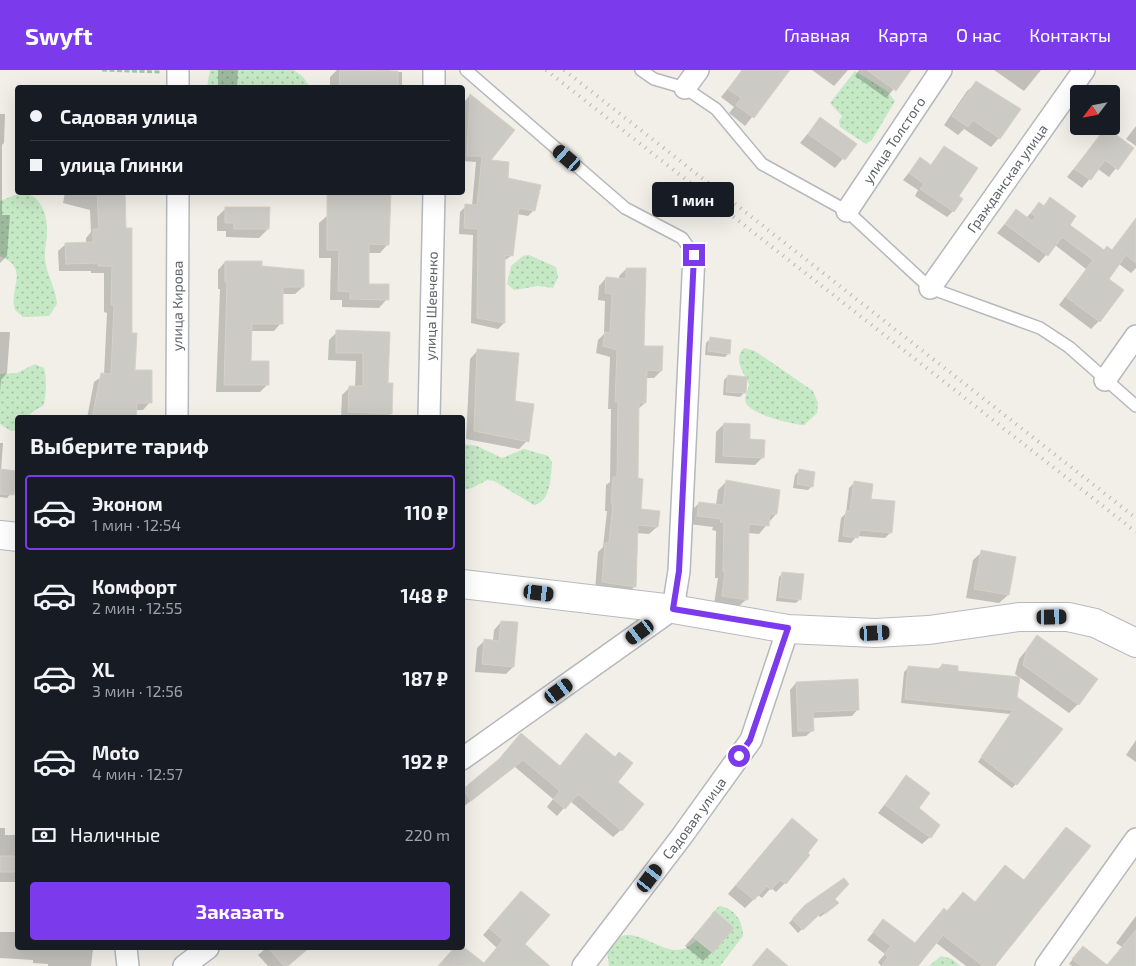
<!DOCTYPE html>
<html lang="ru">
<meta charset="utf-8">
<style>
:root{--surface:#171b24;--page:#242831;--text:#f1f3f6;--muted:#9ea1a6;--line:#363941;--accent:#7c3aed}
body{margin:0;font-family:"Exo 2",sans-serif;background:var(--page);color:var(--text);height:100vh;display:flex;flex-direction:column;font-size:19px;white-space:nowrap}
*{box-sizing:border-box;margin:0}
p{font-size:16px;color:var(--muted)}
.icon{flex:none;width:28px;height:28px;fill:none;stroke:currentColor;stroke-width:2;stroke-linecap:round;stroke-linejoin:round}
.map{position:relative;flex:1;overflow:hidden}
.panel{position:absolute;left:15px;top:345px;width:450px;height:535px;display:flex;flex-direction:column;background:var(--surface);border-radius:5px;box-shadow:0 5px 20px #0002}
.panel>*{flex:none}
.hud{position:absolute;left:15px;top:15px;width:450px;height:110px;border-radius:5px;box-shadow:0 5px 20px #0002;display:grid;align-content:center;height:110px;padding:0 15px;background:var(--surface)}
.needle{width:32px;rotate:238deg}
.tools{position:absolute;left:1070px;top:15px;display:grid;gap:10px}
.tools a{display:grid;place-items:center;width:50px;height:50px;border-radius:5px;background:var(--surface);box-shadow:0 5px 20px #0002;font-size:25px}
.end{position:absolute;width:22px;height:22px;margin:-11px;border:6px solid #7c3aed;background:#fff;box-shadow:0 0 0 2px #fff}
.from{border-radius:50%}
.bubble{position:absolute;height:35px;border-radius:5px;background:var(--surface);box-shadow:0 5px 20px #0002;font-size:16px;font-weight:700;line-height:35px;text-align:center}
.car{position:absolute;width:15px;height:30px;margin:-15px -8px;border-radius:6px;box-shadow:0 0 4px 1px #0007;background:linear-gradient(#222 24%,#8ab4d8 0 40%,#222 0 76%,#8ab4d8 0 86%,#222 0)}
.hud b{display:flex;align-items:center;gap:18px;height:48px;font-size:19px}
.hud b+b{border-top:1px solid var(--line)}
.hud i{width:12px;height:12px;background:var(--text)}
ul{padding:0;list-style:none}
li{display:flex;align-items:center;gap:15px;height:75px;margin:0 10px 8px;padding:0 5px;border:2px solid transparent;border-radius:5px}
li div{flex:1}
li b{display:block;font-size:19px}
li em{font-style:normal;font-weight:700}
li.active{border-color:var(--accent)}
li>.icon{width:45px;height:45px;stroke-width:1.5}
h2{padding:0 15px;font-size:22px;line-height:60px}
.pay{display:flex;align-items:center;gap:12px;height:55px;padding:0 15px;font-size:19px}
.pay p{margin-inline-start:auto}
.button{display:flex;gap:10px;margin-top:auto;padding:10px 15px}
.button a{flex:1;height:58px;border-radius:5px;background:var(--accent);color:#fff;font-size:20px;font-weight:700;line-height:58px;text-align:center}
header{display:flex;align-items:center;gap:30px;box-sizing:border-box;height:70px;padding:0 25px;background:var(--accent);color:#fff}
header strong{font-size:24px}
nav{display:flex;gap:28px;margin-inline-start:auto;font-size:18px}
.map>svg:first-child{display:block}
.garden{fill:url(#garden-dots)}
.shadow{fill:#0003}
.building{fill:#cccac5;stroke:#d6d1c6}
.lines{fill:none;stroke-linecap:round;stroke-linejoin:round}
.lane-casing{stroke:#b5b8bc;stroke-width:14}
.street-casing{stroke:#b5b8bc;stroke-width:24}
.secondary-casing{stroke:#b6babf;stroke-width:30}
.path{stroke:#9cc7a9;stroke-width:3;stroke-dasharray:5 2.5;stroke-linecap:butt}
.lane{stroke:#fff;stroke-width:11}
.street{stroke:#fff;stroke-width:21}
.secondary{stroke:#fff;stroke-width:28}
.rail{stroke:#b6b7b8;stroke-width:4;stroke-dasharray:1 6;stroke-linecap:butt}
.route{stroke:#7c3aed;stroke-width:6}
.labels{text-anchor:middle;stroke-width:4.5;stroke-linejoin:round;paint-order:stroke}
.street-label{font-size:14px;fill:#5f6368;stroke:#fff}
</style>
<header>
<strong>Swyft</strong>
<nav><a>Главная</a><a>Карта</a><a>О нас</a><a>Контакты</a></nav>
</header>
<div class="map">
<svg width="1136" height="896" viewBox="0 0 1136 896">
<defs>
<pattern id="garden-dots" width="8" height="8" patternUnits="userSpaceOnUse" patternTransform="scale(1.25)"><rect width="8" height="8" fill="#c5e8c5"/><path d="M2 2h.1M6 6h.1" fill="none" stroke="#a3c0a4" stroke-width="1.8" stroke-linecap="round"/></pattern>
</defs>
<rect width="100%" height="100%" fill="#f1efe8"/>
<!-- garden -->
<path class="garden" d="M210,0H294L303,7L310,17H207Z
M855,1L887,21L895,31L872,70L866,74L840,57L839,51L842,46L830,33Z
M20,123C40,122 48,145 47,162C47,171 44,180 45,189C46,204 56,218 57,234L49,246L23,247L15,240C8,219 31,199 0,186V131Z
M529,185L556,197L558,207L553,218L538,216L514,220L507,214L511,196L523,186Z
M744,278L755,281L813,321L818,333L817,343L804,355C792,354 752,345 746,333C743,327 748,321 749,315C744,302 732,290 744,278Z
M35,294L44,298C47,311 46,322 44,335L32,342L28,347L18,348L17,360L11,361L0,354V304L17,303Z
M463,374L477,376L502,388L524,379L548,386L552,392C551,406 551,432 534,435L494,411L487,410L472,418L463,420Z
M720,836C735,839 743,851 743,866L720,896H609L607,881C610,877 613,872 617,869C634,854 663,886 683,879C705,872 702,847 720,836Z
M941,886L952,889L960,896H929Z"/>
<!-- shadow -->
<path class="shadow" d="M218,0H238L237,18H218Z
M337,0H390V2H402V18H330V7Z
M749,0H789L745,56L729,43L734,37L721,27L740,4Z
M812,0H848L834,16Z
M859,0H910L886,28L855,6Z
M994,0H1041L1024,21Z
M976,13L999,68L991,77L964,59L958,65L944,55L967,21Z
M470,25L489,91L534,140L528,146L517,144L512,185L504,191V253L498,259L471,253L473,165L459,164L460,142L466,136H472L476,92L462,91L465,31Z
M0,44H5L4,73L2,75V145H10L7,186L0,193Z
M820,49L855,74L835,98L800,73Z
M1136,56V76L1126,69Z
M1106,59L1132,78L1109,107L1098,99L1082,118L1067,107Z
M944,77L957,127L953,141L947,147L915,126L918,120L903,110L920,89L930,96Z
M65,122H123L134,301L150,332L143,340H135V348H87L94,312L104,305L107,243L104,242V203H91V201H59L58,181L66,174L86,173V168L91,162L90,140L63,133Z
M1050,129L1068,155L1103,181H1111L1129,160L1136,165V198L1131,203L1119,194L1108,209L1099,251L1091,259L1059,235L1086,199L1055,175L1039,193L997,163L1016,141L1026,148L1039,134L1043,136Z
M226,138L268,159L259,168L226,167V161H217V147Z
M328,145L388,174L380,183H368V215L387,229L379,238L342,237V230H330L331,188H319V153Z
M225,192L261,197L303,217L295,224H281V253L274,261H250V292L267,315L260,322H216L220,219H218V200Z
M626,199L643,277L661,301L654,308H646L645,333L638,339L637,409L640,440L657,457L649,464L636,463L635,516L628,523L595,520L598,482L603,477L607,441H605L606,415L610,412L611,339H608L610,287L596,283L598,270L604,264L605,231L598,230L599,216L606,208L619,209V206Z
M0,262H10L7,303L1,310L0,322Z
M337,262L389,263L387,314L392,315L390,348H341L342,325L350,317H355L356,291L328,290L329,270Z
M710,269L729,283L725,287L705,285L706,273Z
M478,280L514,332L527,371L519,379L466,369L470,289Z
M728,306L744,323L740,327L723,325L724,310Z
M724,354L749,371L763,387L755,395L715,393L716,362Z
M0,373H3L1,401L13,421L7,428L0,427Z
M799,401L812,416L808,420L793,418L795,405Z
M726,412L776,444L759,464L748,463L747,529L738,537L714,534L718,508H715L716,461L712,460L713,457L689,454L691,441L699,433L716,435L718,420Z
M854,413L869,430L891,462L885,468L857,466L851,473L838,472L841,448L846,443L849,418Z
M982,482L1008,525L999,533L966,528L973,490Z
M783,503L800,529L796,533L776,531L779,507Z
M501,552L513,597L506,604L475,602L477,578L484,571H493L494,560Z
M1037,567L1078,634L1069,643L1015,604L1019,589Z
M942,595L1016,628V714L1012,718L978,692L1010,644L901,633L904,602L908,598L937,600Z
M796,613L858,639L852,646L812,648L813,660L806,666L792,667L790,620Z
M1136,670V692L1126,685Z
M514,672L559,697L616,712L621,760L613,767L570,731L557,746L547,737L553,729L515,697L463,737L462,721L496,694Z
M906,707L930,767L922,774L878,743Z
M0,758H5V765H18V812H0Z
M1066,758L993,896H966L935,872L916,896H881L878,892L885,884L867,870L883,850L914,874L944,840L947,842L975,833L1023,811Z
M783,759L785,813L776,822L771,818L762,828L758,825L745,838L728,824Z
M833,829L834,837L820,847L818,844L798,863L789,853L806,836Z
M514,830L523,874L548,896H439L455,878L462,877L483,894L497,878L483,865Z
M18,838V878L93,879L91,896H48V894L33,893V890L0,888V862H16Z
M1136,846V896H1072L1069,894L1079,881L1106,896L1122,877L1116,873Z
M706,852L712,882L703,891L685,876Z
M266,878H296L301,883L287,896H268L258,885Z"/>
<!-- building -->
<path class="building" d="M340,0L398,1V18H339Z
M742,0H790L754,48L736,35L741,28L728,19Z
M867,0H911L896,21Z
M976,11L1021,39L1000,69L973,50L968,57L952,46Z
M470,24L515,60L491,90L509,92L508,108L541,115L535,141L519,138L513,186L505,185V253L477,248L478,159L464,158L465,134L477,135L482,86H467Z
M820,47L857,74L845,90L808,64Z
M1106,57L1134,78L1118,100L1105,90L1091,110L1074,99Z
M944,76L978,98L959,126L963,129L954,142L920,119L924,114L909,103L920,87L931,95Z
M97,122H125L126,158H132V263H137L135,300H152V333H137L136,348H92L101,303L111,304L114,235H111L112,196H98V193L66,194L65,173L93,172V159H99Z
M327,122H391L389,175L369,174V214H389V230L350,229V222L338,221L339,180H327Z
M1050,127L1076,146L1070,155L1104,180L1107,176L1112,180L1136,148V193L1126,185L1109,209L1124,220L1100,252L1066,227L1093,190L1062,167L1048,186L1005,154L1016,139L1032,151L1036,147L1031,143L1039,132L1044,136Z
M225,137H270L269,159H234V153H225Z
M225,191H262V196L304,200V217H283V254H252L251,291H269V315H224L227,212H225Z
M626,198H646L644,276H663L662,301L647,300L646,333H639L638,408L643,409L641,439L660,441L658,457L638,455L636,517L602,512L605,473H609L613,434H611L613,407H617L618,332H615L617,280L603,276L605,262L610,263L612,224L605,223L606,207L626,209Z
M336,260L390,262L388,313H393L392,344L348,342L349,316H363V283H336Z
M710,267L731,270L730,284L708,281Z
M477,279L519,283L515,331L534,334L529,372L474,361Z
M728,305L747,307L746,323L726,322Z
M724,353L750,354V369L765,370L764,388L723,386Z
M0,399L17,401L14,425L0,424Z
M799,399L815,402L813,417L797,414Z
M726,410L780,420L777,444H770L769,456L749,454L748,530L722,526L725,501H723L724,452H720L721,449L697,446L699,432L723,435Z
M854,411L873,414L871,429L895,431L892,463L860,460L858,468L843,466L846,441H850Z
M981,480L1016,487L1009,525L974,519Z
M782,502L804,504L801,530L779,527Z
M501,551L518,552L514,597L482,594L484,569L499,571Z
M1037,565L1098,609L1079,635L1023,595L1027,579Z
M942,594L958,596V601L1020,607L1017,627L1063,659L1017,715L981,687L1013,640L905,629L908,596L941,599Z
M858,609L859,640L813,642L814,661H798L796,612Z
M521,663L560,696L586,663L615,687L619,682L633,693L618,712L644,734L622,761L578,724L565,739L553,729L560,721L523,690L471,731L463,719L499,689Z
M906,705L930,723L919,738L940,755L931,768L885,735Z
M792,748L818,770L808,783L810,785L786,814L780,810L771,820L767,816L754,830L736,815Z
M1066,757L1091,776L995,896H983L943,865L918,896H882L888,887L884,884L891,876L873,862L883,849L915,873L944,838L947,841L963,822L975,832L1005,795L1024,810Z
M0,786H14V802H0Z
M844,808L849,814L835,829L839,833L825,844L823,841L803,860L792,849L805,835Z
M521,821L550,845L525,874L550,896H438L454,878H465L484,893L503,870L489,858Z
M715,841L734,858L713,883L693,867Z
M1136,860V896H1081L1072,889L1083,876L1107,895Z
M268,878H309L288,896H284Z
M767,878L788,896H752Z"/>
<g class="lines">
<defs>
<path id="lane" d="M466,0L625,138L682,168L694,185
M641,0L654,9L685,18L716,39L762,94L847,141L930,218L1040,258L1069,277L1136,336"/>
<g id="street">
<path d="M434,0V18"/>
<path d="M178,18V0"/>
<path d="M685,18L698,0"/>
<path id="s1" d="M847,141L941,0"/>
<path id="s2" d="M930,218L1084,0"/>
<path d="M1105,310L1136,266"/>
<path id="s3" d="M177,348L178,122"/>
<path id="s4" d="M429,348L434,122"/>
<path d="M462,689L673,539L679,501L694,185"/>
<path d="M126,878L128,896"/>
<path d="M184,896L208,878"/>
<path id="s5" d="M583,896L682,766L751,670L788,559"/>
<path d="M1046,896L1136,769"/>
</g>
<path id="secondary" d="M0,465L18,467
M462,514L673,539L788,559L875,563L929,560L1019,547H1068L1095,553L1136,573"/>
</defs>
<!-- lane casing -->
<use href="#lane" class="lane-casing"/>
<!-- street casing -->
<use href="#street" class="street-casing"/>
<!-- secondary casing -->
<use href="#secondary" class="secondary-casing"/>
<!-- path -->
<path class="path" d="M102,0L160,2"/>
<!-- lane -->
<use href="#lane" class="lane"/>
<!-- street -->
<use href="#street" class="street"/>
<!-- secondary -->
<use href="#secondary" class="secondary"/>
<!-- rail -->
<path class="rail" d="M546,0L1136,462
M564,0L1136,448"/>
</g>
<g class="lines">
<!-- route -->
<path class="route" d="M694,185L679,501L673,539L788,558L750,670L739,686"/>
</g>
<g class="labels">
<!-- street labels -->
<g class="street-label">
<text dy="5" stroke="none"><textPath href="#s1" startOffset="85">улица Толстого</textPath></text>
<text dy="5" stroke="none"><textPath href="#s2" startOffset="134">Гражданская улица</textPath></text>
<text dy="5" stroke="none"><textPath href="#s3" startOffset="112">улица Кирова</textPath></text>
<text dy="5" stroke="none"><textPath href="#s4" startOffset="112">улица Шевченко</textPath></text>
<text dy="5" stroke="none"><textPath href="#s5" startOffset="185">Садовая улица</textPath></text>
</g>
</g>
</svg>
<div class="tools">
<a><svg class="needle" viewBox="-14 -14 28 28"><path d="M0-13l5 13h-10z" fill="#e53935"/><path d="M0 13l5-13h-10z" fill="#9ea1a6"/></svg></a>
</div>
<i class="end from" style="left:739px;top:686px"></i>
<i class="end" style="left:694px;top:185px"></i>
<div class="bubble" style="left:652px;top:112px;width:82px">1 мин</div>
<i class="car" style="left:567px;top:88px;rotate:311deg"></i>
<i class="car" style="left:539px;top:523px;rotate:97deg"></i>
<i class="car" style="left:1052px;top:547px;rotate:89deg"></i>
<i class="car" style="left:640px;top:562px;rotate:234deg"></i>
<i class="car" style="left:875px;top:563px;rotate:87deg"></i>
<i class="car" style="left:559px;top:621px;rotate:54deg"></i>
<i class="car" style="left:650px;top:808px;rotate:37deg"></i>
<div class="hud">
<b><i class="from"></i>Садовая улица</b>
<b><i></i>улица Глинки</b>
</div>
<section class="panel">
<h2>Выберите тариф</h2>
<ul>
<li class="active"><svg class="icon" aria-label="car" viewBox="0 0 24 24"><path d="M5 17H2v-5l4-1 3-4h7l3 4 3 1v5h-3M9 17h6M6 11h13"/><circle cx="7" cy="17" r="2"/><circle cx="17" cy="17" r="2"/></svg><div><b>Эконом</b><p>1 мин · 12:54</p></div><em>110 ₽</em></li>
<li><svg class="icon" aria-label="car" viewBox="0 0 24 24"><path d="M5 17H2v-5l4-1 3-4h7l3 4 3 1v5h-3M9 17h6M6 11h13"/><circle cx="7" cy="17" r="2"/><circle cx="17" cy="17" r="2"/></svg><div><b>Комфорт</b><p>2 мин · 12:55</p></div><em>148 ₽</em></li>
<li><svg class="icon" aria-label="car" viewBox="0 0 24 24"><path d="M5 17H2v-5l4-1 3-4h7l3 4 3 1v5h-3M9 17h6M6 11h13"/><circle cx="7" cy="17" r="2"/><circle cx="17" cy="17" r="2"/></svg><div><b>XL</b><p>3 мин · 12:56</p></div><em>187 ₽</em></li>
<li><svg class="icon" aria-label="car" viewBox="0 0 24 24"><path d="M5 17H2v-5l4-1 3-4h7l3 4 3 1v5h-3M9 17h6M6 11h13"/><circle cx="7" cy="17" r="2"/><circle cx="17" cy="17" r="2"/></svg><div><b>Moto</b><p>4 мин · 12:57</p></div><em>192 ₽</em></li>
</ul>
<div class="pay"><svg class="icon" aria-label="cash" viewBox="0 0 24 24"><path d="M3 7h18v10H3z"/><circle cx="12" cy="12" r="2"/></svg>Наличные<p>220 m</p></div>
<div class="button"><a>Заказать</a></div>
</section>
</div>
